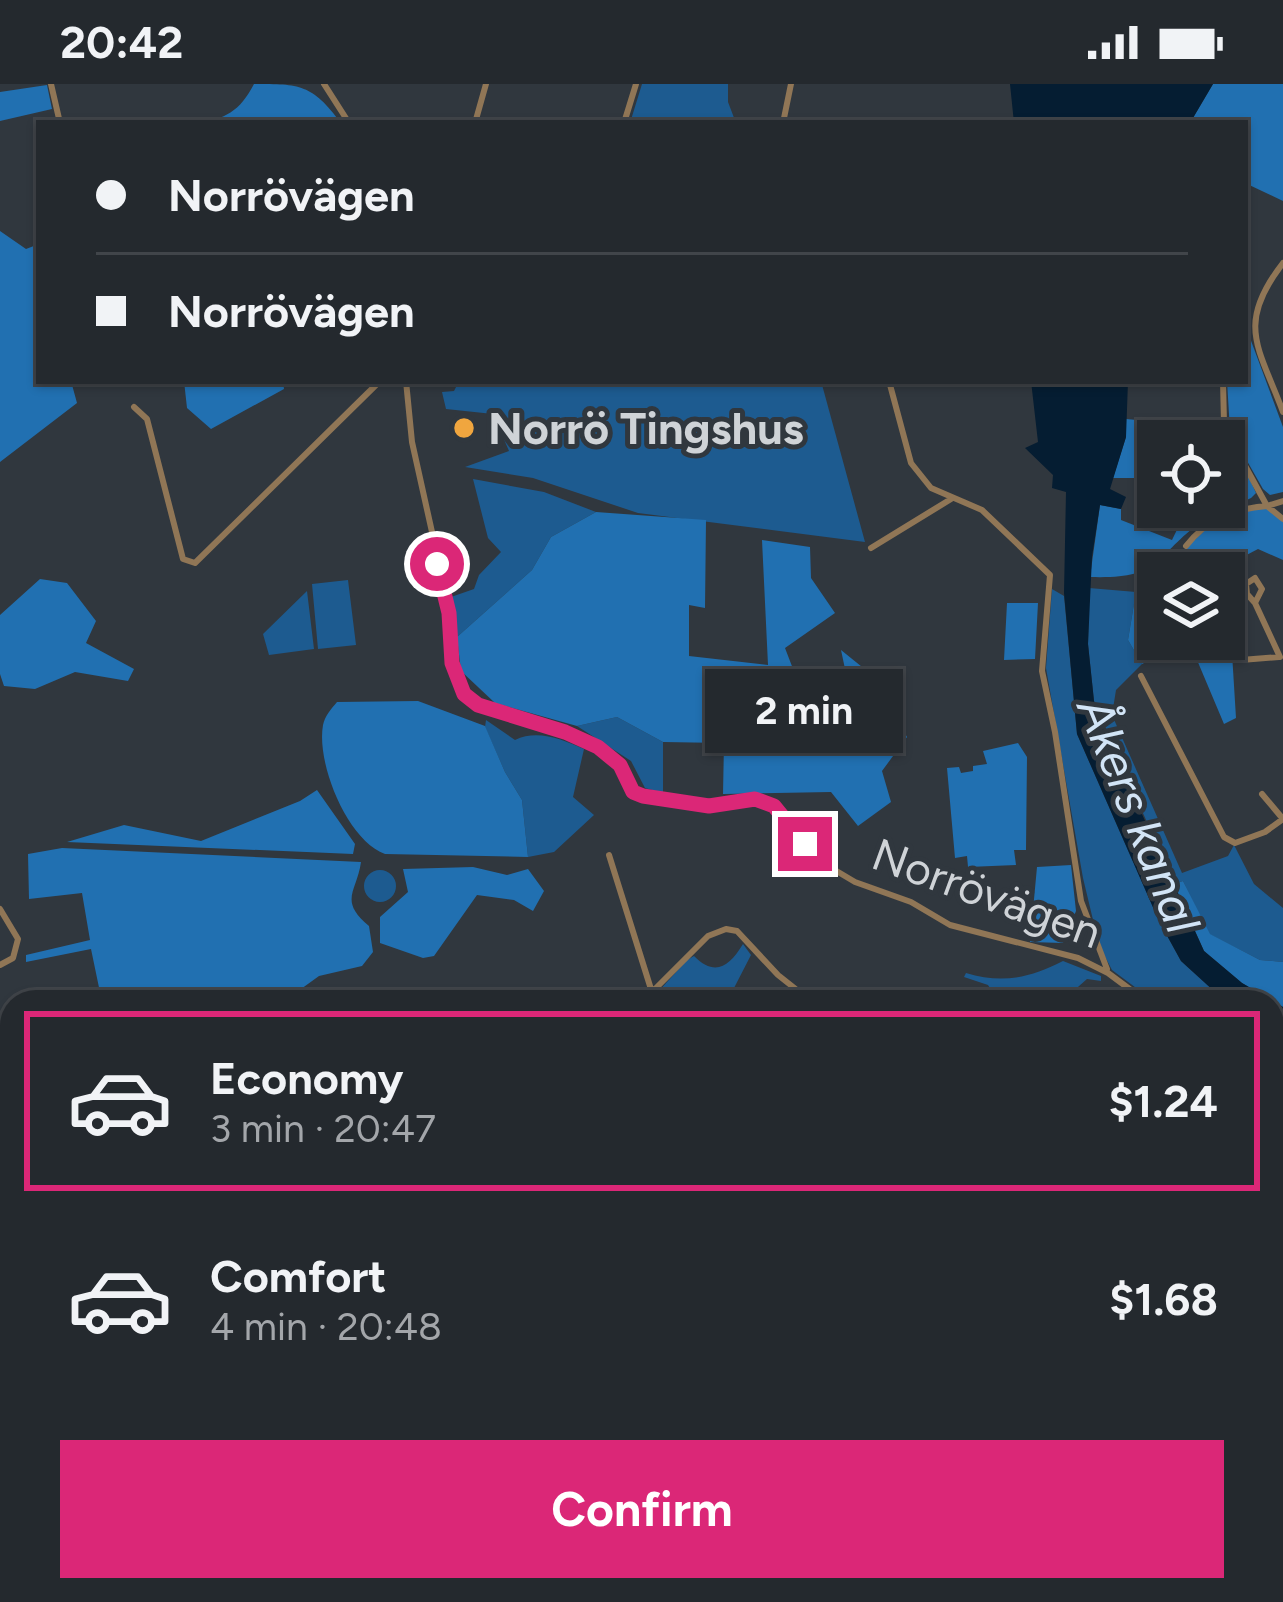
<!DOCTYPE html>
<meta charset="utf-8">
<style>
:root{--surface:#24292e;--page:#2c3136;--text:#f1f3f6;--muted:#a3a6aa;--line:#41454a;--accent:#db2777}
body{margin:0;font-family:Figtree,sans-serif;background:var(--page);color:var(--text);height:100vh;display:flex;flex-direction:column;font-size:45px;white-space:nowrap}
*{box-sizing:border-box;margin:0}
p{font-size:39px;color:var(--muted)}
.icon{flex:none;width:66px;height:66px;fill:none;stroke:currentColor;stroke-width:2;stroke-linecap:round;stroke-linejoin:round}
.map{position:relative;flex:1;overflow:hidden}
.drawer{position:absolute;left:0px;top:906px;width:1284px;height:612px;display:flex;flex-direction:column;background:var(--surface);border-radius:36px 36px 0 0;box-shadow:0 3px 9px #0004,0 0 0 3px var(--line)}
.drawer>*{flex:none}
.guide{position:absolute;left:36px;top:36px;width:1212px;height:264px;border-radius:0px;box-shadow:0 3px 9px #0004,0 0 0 3px var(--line);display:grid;align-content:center;height:264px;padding:0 60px;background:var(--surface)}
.tools{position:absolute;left:1137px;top:336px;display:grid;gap:24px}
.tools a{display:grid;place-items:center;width:108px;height:108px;border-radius:0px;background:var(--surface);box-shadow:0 3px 9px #0004,0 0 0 3px var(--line);font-size:60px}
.end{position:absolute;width:54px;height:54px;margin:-27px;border:15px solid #db2777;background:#fff;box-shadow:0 0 0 6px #fff}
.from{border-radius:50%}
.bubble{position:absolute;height:84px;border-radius:0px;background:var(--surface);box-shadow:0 3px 9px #0004,0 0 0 3px var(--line);font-size:39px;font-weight:700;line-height:84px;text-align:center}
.guide b{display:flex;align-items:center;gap:42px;height:114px;font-size:45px}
.guide b+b{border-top:3px solid var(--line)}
.guide i{width:30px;height:30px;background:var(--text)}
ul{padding:21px 0 0;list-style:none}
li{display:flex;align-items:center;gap:36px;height:180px;margin:0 24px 18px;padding:0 36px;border:6px solid transparent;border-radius:0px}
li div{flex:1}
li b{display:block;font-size:45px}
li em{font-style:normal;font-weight:700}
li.active{border-color:var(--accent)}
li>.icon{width:108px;height:108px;stroke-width:1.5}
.cta{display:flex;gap:24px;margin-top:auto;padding:24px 60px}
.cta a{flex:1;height:138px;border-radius:0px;background:var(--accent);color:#fff;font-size:48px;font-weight:700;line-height:138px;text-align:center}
.status{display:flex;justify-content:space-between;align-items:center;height:84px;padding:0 60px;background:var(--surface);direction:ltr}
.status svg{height:33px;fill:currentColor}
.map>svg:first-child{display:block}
.green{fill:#1d5b90}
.forest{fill:#2170b1}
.water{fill:#051d32}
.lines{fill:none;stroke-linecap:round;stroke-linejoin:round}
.street{stroke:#907656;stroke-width:6}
.secondary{stroke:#c39864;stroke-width:9}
.primary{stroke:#eab36f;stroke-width:9}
.route{stroke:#db2777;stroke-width:15}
.poi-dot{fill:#f0a63f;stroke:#30373e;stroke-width:4.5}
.labels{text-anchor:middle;stroke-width:10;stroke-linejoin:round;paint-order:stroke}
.poi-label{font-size:45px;font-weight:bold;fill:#cfd3d7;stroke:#30373e;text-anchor:start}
.street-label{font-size:45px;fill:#cfd3d7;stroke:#30373e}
.water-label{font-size:48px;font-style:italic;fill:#d2e4f6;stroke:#30373e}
</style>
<div class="status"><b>20:42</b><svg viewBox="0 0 49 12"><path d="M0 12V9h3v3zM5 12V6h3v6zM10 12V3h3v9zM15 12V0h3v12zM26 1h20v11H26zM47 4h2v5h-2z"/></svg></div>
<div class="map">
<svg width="1283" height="1518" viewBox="0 0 1283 1518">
<rect width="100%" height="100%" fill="#30373e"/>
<!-- green -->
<path class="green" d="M642,0H728V18L736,39H630Z
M459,297H821L865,458L638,429L533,394L465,383L509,367L493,330L446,325L442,308L454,307Z
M473,395L544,408L596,428L551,453L532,486L457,553L451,513L474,505L479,491L501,468L488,454Z
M348,496L356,561L318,565L312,500Z
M1089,504L1136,508L1128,556L1142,580L1116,606L1112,631L1182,789L1228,772L1234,761L1254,800L1283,824V878L1260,876L1209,850L1183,797L1174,800L1094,617L1088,560Z
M1052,505L1064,512L1077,650L1159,837L1181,877L1226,918H1155L1112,886L1099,861L1083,794L1046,584Z
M307,507L314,565L269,571L263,550Z
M617,633L663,658V709L645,704L631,677L577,642Z
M486,636L515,656C537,645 562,655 584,665L573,713L594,731L554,768L528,773L522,716L505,688L485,643Z
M364 802a16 16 0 1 1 32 0a16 16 0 1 1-32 0Z
M743,860L751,871L734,904L747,918H659L657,909L687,876L694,872C715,893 729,883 743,860Z
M1063,877L1101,892V897L1087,895L1061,918H976L993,909L988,901L964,893L966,889C1002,900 1030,894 1063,877Z
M0,1233L12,1235V1506H779L772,1518H0Z"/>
<!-- forest -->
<path class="forest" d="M254,0C300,0 312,0 341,39H195C225,36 240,27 254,0Z
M1213,0H1283V117L1245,99V39H1190Z
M47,1L52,25L0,37V8Z
M0,147L26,165L39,160V297H71L77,319L0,378Z
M1250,254L1283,343V408L1270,411L1263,405L1230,347L1227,297H1245V255Z
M184,297H283L284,305L211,345L187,324Z
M1126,335L1137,336L1152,394H1113L1126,353Z
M1224,364L1242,378L1256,409L1251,414C1235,422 1213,429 1198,440C1151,477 1160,495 1090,493L1100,421L1121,425V436L1172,456L1188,423H1224Z
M1259,420L1283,433V476L1258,465L1237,476L1224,504V489H1159L1205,446Z
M596,428L706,436L705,524L689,521V572L768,581L762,456L810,463L811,494L835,529L785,564L803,611L848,599L841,566L872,591L907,653L882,687L891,718L858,742L831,708L723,710L724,659L663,658L617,633L577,642L495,619L461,587L457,553L532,486L551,453Z
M1158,490V555H1224V534L1244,570L1232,569L1236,634L1224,640L1189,557L1142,580L1128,556L1136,508Z
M40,495L67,499L96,537L86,559L134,585L128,597L75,588L35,605L4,602L0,590V531Z
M1007,519H1038L1035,575L1004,576Z
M418,617L485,642L505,688L522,716L528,773L385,770C348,757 316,680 323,641C325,632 331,625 337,618Z
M1018,659L1027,673L1026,766H1014L1016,781L968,783L967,772L955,774L947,684L959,683L961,689L973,687V682L987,680L983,667Z
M317,706L355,760L353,770L67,758L124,741L201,757L300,717Z
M62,764L361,778C357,808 338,816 369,842L373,868L362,882L319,892L283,918H102L91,865L26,878V871L90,856L82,809L29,815L28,770Z
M1071,781L1076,827L1063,859L1030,858L1037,783Z
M473,783L507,791L528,785L544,807L533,827L514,816L477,811L434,872L423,874L380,859V833L408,808L403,785Z
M1183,797L1210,850L1260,876L1283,878V923L1242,899L1204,867L1174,800Z
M291,1506H351L356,1518H294Z"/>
<!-- water -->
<path class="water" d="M1010,0H1213L1190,39H1014Z
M1031,297H1128L1126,353L1110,405L1126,413L1121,425L1100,421L1092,473L1088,560L1094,617L1103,644L1204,867L1242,899L1283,923V955L1272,948V918H1226L1181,877L1159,837L1077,650L1064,509L1066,408L1052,404L1053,391L1025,364L1038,358Z
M525,1506H684L698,1518H522L517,1512Z"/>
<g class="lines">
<!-- street -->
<path class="street" d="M51,0L60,39
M324,0L349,39
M475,39L486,0
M624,39L636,0
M783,39L791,0
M1283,179C1235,241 1259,263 1283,328
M406,297L412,358L450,529L457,598L477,621L565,648L599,663L620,681L633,708L643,713L699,721L755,715L766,718L774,722L823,779L855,798L911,818L950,841L1078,874L1108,889L1147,918
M889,297L911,379L931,404L982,426L1050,491L1042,587L1055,648L1081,817L1107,885
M1223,297L1224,339L1232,358
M134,323L147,335L183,475L195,479L380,297
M1185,341L1190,347L1232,358L1267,422L1283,417
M1186,462C1208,434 1233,425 1267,422L1283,435
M871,464L951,415
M1255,519L1247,510L1246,500L1255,494L1262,505L1255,519L1280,573
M1241,576L1279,573
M1141,592L1224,753L1235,759L1265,748L1283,735
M1262,710L1283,735
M609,771L655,918
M0,825L18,855L13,874L0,881
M652,908L708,852L726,845L737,847L778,891L812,918
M0,971L12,1008
M1272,990L1283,996
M1272,1429L1283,1418
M938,1506L955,1518"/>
<!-- secondary -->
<path class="secondary" d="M1272,1055L1283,1038
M1272,1437L1283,1452
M1105,1518L1110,1506"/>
<!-- primary -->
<path class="primary" d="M0,1120L12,1123
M0,1137L12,1139
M1039,1506L1055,1518
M1099,1506L1104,1518"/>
</g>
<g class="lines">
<!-- route -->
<path class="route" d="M437,480L449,529L452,579L464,610L478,621L565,648L598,663L620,681L633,708L643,712L709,722L755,715L774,722L805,760"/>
</g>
<!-- markers -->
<circle class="poi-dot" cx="464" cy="344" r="12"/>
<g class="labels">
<!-- poi labels -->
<g class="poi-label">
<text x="488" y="360">Norrö Tingshus</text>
</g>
<!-- street labels -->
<g class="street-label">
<text transform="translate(987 809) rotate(20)" y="16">Norrövägen</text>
</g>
<!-- water labels -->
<g class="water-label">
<text transform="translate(1139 731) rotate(68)" y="17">Åkers kanal</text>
</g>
</g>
</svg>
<div class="tools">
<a><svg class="icon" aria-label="locate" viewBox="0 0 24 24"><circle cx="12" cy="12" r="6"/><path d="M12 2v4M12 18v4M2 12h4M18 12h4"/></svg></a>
<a><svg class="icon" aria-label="layers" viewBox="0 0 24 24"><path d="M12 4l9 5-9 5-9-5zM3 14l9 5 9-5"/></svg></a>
</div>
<i class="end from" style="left:437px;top:480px"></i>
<i class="end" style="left:805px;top:760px"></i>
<div class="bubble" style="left:705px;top:585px;width:198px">2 min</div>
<div class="guide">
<b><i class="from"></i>Norrövägen</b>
<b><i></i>Norrövägen</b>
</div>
<section class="drawer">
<ul>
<li class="active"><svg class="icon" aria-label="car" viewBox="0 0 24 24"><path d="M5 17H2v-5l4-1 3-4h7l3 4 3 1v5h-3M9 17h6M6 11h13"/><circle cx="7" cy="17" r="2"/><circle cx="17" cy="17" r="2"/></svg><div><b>Economy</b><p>3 min · 20:47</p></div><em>$1.24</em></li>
<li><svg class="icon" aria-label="car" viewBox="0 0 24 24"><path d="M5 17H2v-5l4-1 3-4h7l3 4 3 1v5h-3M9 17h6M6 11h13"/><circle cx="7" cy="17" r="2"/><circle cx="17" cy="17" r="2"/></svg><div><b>Comfort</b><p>4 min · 20:48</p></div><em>$1.68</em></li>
</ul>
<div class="cta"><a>Confirm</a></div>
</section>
</div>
